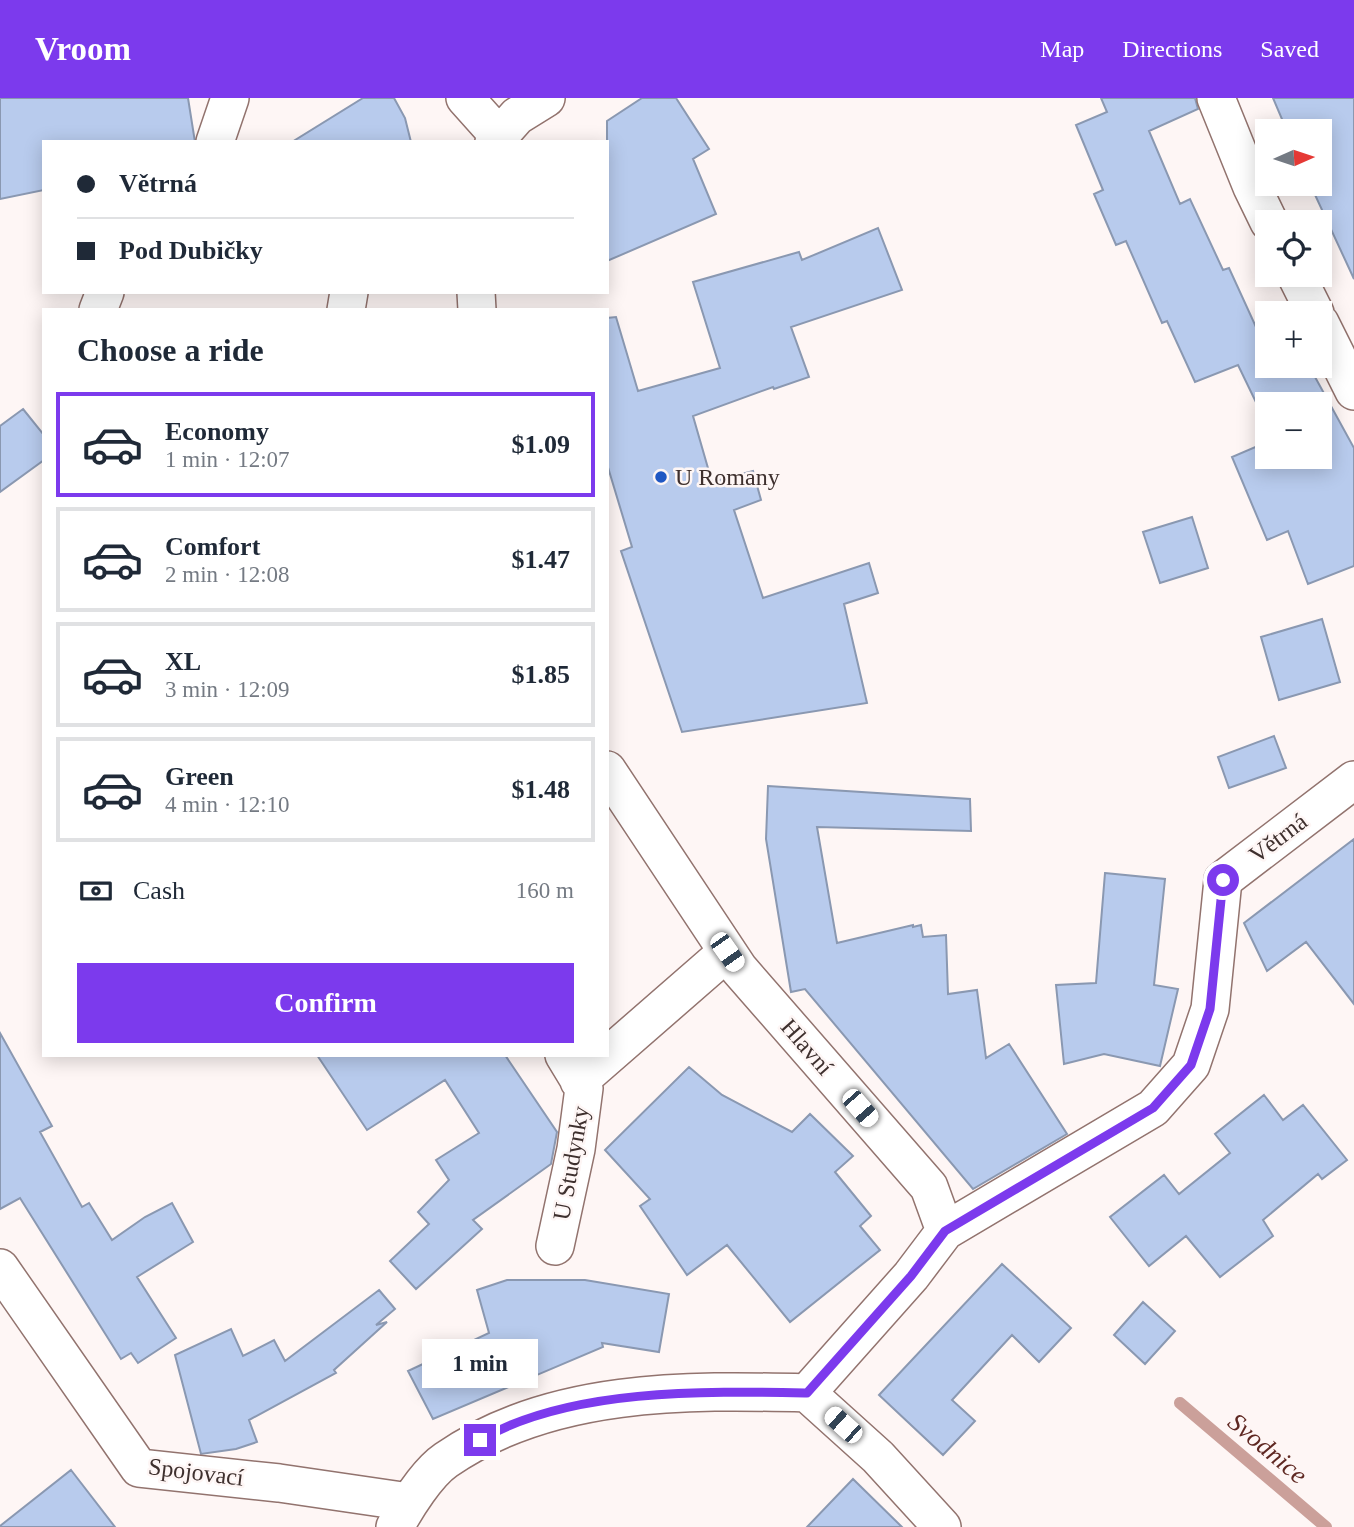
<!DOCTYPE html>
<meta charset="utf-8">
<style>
:root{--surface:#fff;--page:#f2f2f3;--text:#1f2937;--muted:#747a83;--line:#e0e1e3;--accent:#7c3aed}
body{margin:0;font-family:"Times New Roman",serif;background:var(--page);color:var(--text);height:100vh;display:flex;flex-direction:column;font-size:26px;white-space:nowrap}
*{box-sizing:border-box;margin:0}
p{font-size:23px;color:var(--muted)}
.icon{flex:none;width:38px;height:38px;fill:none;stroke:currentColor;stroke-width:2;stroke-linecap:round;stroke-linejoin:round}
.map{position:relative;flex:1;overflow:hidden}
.sheet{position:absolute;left:42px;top:210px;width:567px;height:749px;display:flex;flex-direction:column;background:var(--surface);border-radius:0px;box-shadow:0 4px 18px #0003}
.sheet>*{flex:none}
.guide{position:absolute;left:42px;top:42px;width:567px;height:154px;border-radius:0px;box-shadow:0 4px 18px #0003;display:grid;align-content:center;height:154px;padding:0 35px;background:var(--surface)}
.needle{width:46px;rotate:87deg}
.controls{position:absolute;left:1255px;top:21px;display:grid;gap:14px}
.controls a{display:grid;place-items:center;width:77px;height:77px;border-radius:0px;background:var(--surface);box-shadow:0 4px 18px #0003;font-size:35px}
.end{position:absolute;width:32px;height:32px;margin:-16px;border:9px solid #7c3aed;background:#fff;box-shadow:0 0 0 4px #fff}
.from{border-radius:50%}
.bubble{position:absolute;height:49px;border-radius:0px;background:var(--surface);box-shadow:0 4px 18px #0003;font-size:23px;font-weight:700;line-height:49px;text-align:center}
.car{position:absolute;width:21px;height:42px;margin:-21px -10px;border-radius:9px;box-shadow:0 0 5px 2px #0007;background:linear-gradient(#fff 24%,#345 0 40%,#fff 0 76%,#345 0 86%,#fff 0)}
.guide b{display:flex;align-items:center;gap:24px;height:66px;font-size:26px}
.guide b+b{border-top:2px solid var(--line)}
.guide i{width:18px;height:18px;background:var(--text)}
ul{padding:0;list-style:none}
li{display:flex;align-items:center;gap:21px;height:105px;margin:0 14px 10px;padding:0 21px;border:4px solid var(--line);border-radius:0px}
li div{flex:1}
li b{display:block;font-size:26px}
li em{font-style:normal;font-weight:700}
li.selected{border-color:var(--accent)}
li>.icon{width:63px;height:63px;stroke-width:1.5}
h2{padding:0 35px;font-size:32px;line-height:84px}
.pay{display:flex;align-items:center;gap:18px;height:77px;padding:0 35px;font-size:26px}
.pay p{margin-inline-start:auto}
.cta{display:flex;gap:14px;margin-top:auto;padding:14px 35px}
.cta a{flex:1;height:80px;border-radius:0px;background:var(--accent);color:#fff;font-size:28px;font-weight:700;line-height:80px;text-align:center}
header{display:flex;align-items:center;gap:42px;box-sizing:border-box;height:98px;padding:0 35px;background:var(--accent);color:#fff}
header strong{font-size:33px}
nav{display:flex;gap:38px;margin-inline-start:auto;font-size:24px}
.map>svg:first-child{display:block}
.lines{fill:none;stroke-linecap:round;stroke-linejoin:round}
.stream{stroke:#cba09a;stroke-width:12}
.building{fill:#b8cbed;stroke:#8a98b1;stroke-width:2}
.minor-casing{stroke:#92736e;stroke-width:40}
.minor{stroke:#fff;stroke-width:37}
.route{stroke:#7c3aed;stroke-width:9}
.poi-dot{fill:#1f57c3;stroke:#fef6f5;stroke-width:2.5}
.labels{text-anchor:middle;stroke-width:5;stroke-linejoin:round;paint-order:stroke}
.poi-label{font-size:24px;fill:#3e302e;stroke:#fef6f5;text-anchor:start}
.street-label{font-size:24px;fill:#3e302e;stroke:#fef6f5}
.water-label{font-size:26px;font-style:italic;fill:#5f2822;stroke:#fef6f5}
</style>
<header>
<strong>Vroom</strong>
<nav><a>Map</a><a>Directions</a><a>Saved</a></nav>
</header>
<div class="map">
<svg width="1354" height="1429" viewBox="0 0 1354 1429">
<rect width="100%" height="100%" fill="#fef6f5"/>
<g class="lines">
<!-- stream -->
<path class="stream" d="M1180,1305L1326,1429"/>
</g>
<!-- building -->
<path class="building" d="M0,0H188L195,44H44V92L0,101Z
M363,0H394L405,20L411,44H292Z
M642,0H676L709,51L693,61L716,116L607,163V23Z
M1101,0H1195L1198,11L1149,33L1180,106L1190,101L1223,172L1229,170L1267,253V268H1309L1354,350V468L1308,486L1288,433L1267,442L1232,359L1267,344V359H1320V306H1267V327L1238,267L1195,284L1167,223L1162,225L1126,143L1116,147L1094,96L1103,92L1076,27L1107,14Z
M1273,0H1354V181L1310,86H1320V33H1287Z
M878,130L902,192L791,229L809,279L774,291L773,289L693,318L712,384L753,373L761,402L734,412L763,500L869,465L878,495L844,506L867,605L682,634L621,453L632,449L607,366V220L616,219L638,293L720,270L693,184L799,154L802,162Z
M23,311L44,337V362L0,394V328Z
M1192,419L1208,470L1160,485L1143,434Z
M1322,521L1340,584L1279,602L1261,539Z
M1274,638L1286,670L1229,690L1218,659Z
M768,688L970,701L971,733L817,729L837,845L913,827V829L921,827L923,839L946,837L948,896L977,892L986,960L1009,946L1067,1036L973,1091L805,891L791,894L766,741Z
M1354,741V906L1306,844L1267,873L1244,825Z
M1105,775L1165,781L1154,887L1178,891L1160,968L1104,956L1064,966L1056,887L1096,885Z
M0,935L52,1028L40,1034L82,1109L89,1105L112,1142L145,1119L172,1105L193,1144L137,1179L176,1240L138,1265L131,1255L121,1261L20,1100L0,1111Z
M317,957H505L557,1034L551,1066L473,1122L482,1131L416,1191L390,1163L429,1126L418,1114L449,1082L436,1062L479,1035L445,982L367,1032Z
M689,969L722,997L792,1034L810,1016L853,1058L835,1074L871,1118L860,1128L880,1152L790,1224L727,1147L687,1177L640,1108L650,1101L605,1052Z
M1264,997L1283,1022L1303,1007L1347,1062L1322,1081L1318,1076L1263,1122L1273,1138L1220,1179L1186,1138L1149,1168L1110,1119L1164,1077L1179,1096L1230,1055L1215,1036Z
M1002,1166L1071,1230L1039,1264L1012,1237L952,1302L975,1323L943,1357L879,1297Z
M507,1182H585L669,1196L659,1254L602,1245L603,1249L433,1321L408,1273L489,1235L477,1192Z
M379,1192L395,1211L376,1227L387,1224L334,1272L336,1275L249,1322L257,1344L236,1351L201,1356L175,1257L231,1231L243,1258L274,1242L285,1263Z
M1143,1204L1175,1233L1145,1266L1114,1237Z
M71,1372L115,1429H0V1428Z
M853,1381L902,1429H807Z"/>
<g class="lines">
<defs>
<path id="minor" d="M465,0L499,38
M1216,0L1252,89L1269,124
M215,44L230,0
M494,44L517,18L546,0
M1296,177L1315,215
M476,194L477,212
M98,212L105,194
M346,212L349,194
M1320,225L1354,293
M607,672L739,871L929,1089L945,1133
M579,983L727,854
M555,1148L576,1051L584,990L564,957
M0,1170L139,1370L279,1385L409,1404
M807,1295L911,1178L945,1133L1153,1010L1191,967L1210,911L1223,782L1354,682
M807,1295L878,1359L942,1429
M395,1429C406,1409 427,1375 446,1362C550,1290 687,1292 807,1295"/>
</defs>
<!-- minor casing -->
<use href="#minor" class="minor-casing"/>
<!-- minor -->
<use href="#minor" class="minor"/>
</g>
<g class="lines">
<!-- route -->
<path class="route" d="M480,1342C570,1290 705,1293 807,1295L911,1178L945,1133L1153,1010L1191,967L1210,911L1223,782"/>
</g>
<!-- markers -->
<circle class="poi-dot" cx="661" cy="379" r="7"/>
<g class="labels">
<!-- poi labels -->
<g class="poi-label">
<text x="675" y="387">U Romany</text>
</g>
<!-- street labels -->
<g class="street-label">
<text transform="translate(1278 740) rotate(-37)" y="8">Větrná</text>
<text transform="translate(807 949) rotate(49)" y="8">Hlavní</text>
<text transform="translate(571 1065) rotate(-80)" y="8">U Studynky</text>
<text transform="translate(196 1374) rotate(7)" y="8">Spojovací</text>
</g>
<!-- water labels -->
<g class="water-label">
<text transform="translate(1268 1350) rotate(40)" y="9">Svodnice</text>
</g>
</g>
</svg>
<div class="controls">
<a><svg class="needle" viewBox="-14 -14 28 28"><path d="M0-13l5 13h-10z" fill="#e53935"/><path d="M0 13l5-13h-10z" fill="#747a83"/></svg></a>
<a><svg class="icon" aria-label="locate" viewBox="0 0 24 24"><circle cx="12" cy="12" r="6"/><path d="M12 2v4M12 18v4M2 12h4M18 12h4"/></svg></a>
<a>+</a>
<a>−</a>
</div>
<i class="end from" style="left:1223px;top:782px"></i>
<i class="end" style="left:480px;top:1342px"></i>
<div class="bubble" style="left:422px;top:1241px;width:116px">1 min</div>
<i class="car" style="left:727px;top:854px;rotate:145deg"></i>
<i class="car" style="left:860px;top:1010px;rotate:139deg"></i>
<i class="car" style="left:843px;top:1327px;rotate:312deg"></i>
<div class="guide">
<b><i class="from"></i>Větrná</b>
<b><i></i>Pod Dubičky</b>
</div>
<section class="sheet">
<h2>Choose a ride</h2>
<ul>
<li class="selected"><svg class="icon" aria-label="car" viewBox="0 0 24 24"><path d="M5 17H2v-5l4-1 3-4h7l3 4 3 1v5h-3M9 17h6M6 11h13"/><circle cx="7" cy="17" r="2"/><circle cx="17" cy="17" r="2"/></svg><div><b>Economy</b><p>1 min · 12:07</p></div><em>$1.09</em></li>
<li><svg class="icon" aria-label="car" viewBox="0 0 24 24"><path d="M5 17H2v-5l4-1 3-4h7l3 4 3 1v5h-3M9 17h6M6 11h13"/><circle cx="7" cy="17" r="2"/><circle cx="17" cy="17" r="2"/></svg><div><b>Comfort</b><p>2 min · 12:08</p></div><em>$1.47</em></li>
<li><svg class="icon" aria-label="car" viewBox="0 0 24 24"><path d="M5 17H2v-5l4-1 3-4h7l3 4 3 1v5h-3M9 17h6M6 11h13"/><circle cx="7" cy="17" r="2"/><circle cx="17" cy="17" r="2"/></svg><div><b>XL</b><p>3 min · 12:09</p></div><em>$1.85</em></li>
<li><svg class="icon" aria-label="car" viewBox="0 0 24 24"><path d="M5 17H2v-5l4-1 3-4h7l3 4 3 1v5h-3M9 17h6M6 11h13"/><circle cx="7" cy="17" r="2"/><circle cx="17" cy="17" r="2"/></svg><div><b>Green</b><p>4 min · 12:10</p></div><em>$1.48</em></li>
</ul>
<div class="pay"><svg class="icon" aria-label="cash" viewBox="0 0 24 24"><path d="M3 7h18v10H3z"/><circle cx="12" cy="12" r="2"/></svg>Cash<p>160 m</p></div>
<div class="cta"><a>Confirm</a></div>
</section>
</div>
